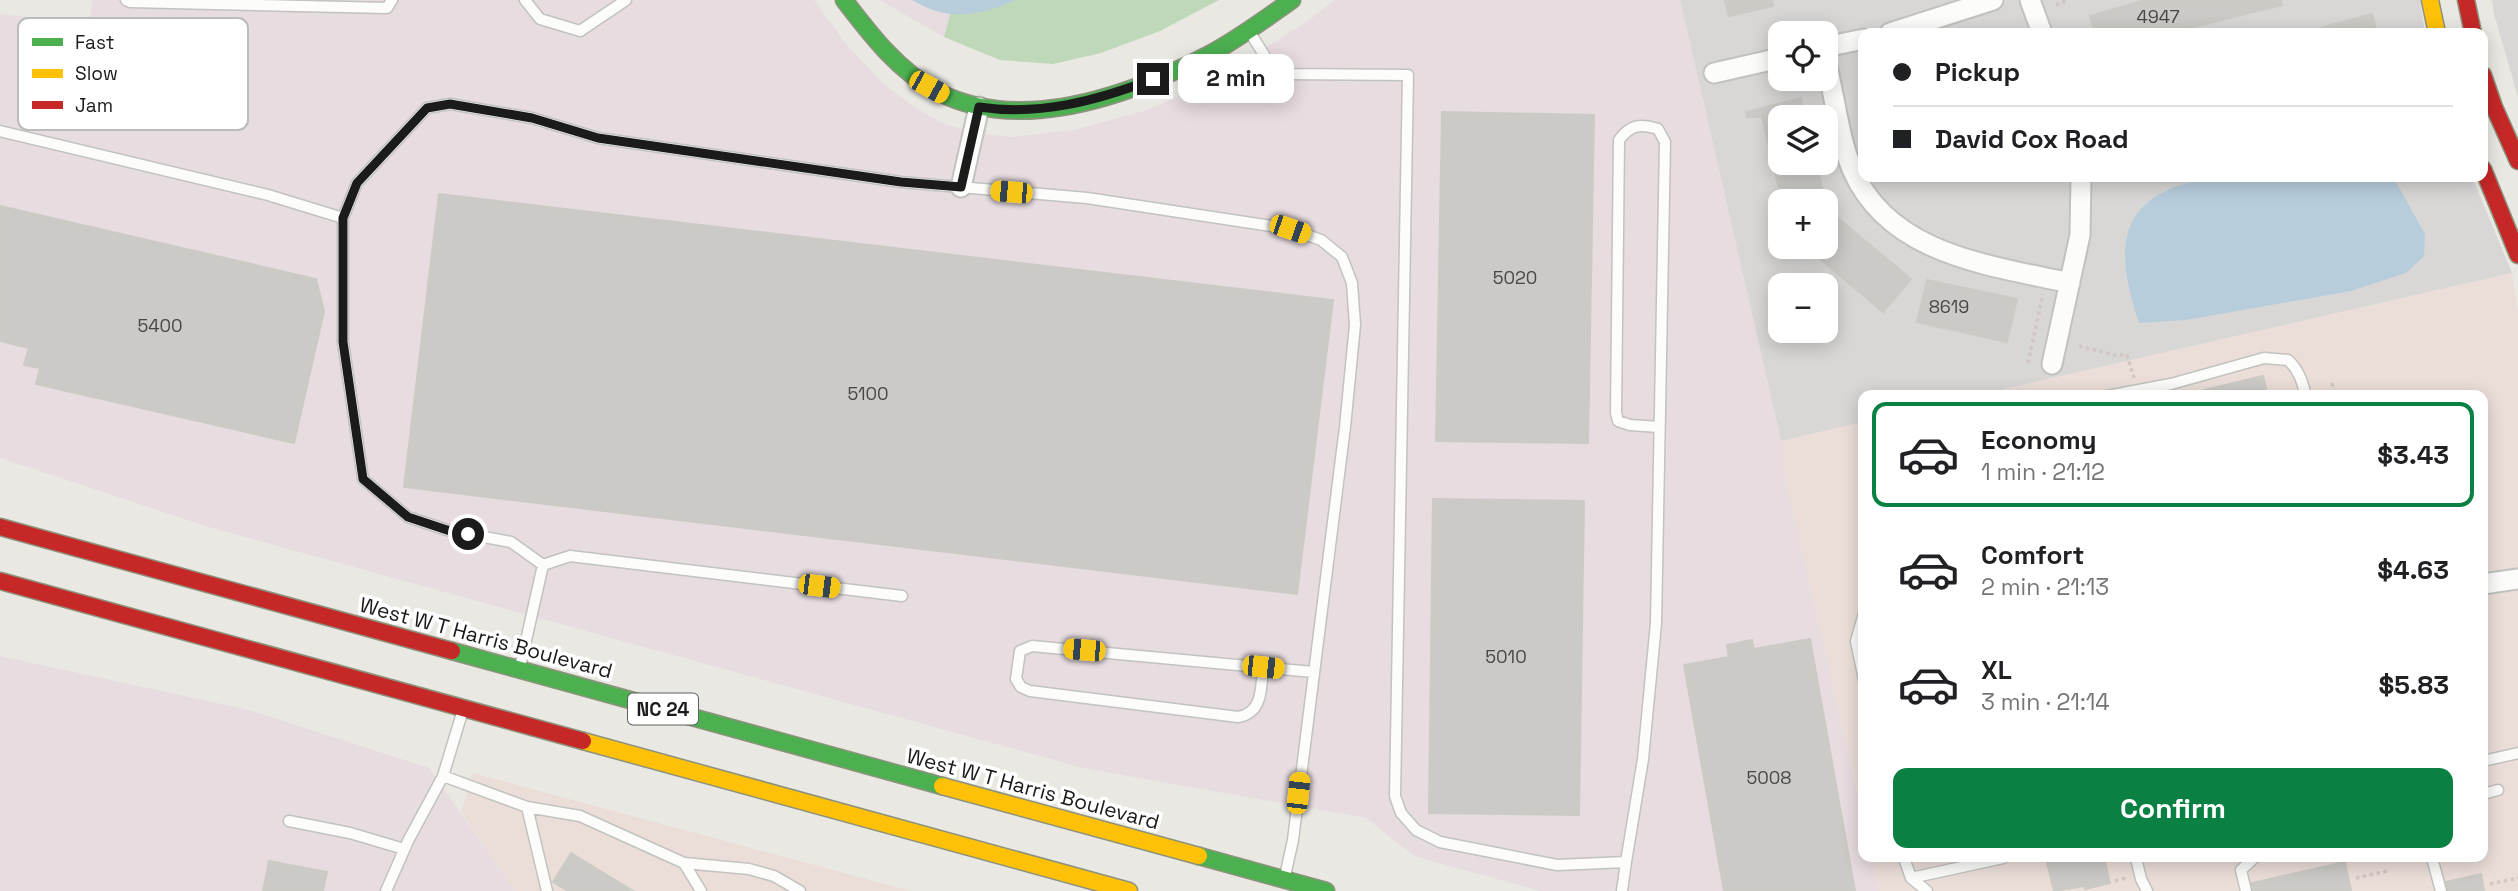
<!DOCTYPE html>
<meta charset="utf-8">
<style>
:root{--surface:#fff;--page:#f2f2f2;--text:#202124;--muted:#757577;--line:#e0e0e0;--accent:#0b8043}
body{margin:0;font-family:"Space Grotesk",sans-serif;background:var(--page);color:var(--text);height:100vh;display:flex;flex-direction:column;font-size:26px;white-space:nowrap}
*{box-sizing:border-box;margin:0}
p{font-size:23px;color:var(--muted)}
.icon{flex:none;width:38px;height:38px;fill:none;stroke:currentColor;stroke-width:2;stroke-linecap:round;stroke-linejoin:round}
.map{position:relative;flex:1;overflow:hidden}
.sheet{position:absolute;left:1858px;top:390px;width:630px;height:472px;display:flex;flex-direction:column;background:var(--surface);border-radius:14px;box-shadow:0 4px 18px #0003}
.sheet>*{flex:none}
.top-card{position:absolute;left:1858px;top:28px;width:630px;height:154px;border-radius:14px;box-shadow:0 4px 18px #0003;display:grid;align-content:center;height:154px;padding:0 35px;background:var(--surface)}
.buttons{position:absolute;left:1768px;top:21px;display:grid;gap:14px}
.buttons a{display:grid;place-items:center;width:70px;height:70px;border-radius:14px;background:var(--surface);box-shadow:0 4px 18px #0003;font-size:35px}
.end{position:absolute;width:32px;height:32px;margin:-16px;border:9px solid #1b1b1b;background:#fff;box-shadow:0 0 0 4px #fff}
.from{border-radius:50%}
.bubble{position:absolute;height:49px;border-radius:14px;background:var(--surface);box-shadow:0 4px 18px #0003;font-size:23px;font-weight:600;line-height:49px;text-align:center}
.car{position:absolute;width:21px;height:42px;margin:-21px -10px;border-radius:9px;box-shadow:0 0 5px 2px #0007;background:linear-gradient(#f5c518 24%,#345 0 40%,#f5c518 0 76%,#345 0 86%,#f5c518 0)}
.top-card b{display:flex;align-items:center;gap:24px;height:66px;font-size:26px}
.top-card b+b{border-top:2px solid var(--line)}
.top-card i{width:18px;height:18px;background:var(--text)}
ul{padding:12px 0 0;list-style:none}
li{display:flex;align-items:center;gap:21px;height:105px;margin:0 14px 10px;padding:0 21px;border:4px solid transparent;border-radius:14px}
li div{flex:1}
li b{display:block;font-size:26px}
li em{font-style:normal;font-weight:600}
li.selected{border-color:var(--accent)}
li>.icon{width:63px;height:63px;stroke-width:1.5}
.primary-button{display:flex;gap:14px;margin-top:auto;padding:14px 35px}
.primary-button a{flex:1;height:80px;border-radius:14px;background:var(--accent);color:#fff;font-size:28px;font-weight:600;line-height:80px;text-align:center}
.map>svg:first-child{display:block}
.residential{fill:#d8d7d5;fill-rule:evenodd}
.commercial{fill:#ebded9}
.industrial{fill:#e7dce0}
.forest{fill:#bfd8b9}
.water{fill:#b7cddc}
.building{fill:#cbcac6;stroke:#cccac5;stroke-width:2}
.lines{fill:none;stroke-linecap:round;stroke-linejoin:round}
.lane-casing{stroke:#c2c2bf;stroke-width:13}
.street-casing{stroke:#c2c2bf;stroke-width:23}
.fast-casing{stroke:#8d927d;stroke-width:19}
.slow-casing{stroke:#8d927d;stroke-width:19}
.jam-casing{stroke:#8d927d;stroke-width:19}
.path{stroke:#d1c6c1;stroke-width:3.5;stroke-dasharray:3.5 3.5;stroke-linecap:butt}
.lane{stroke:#fcfcfb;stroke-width:10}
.street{stroke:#fcfcfb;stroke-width:19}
.fast{stroke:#4caf50;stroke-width:16}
.slow{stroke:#ffc107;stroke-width:16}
.jam{stroke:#c62828;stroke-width:16}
.route{stroke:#1b1b1b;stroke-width:9}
.labels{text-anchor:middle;stroke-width:7;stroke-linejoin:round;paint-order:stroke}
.number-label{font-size:18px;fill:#474746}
.shield{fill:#fff;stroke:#5f5f5f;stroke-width:2}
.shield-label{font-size:19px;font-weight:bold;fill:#1b1b1b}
.street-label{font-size:21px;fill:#1b1b1b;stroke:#fff}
.key{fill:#fff;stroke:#bbb;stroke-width:2}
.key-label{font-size:19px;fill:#1b1b1b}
</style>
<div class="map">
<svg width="2518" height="891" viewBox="0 0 2518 891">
<rect width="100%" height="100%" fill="#e9e8e3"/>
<!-- residential -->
<path class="residential" d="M1680,0H2420L2425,33H1864V177H2472L2512,273L1979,395L1864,396V422L1781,441ZM1780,33H1825V79H1780ZM1780,117H1825V163H1780ZM1780,201H1825V247H1780ZM1780,285H1825V331H1780Z
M2492,0H2518V97L2494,14Z"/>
<!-- commercial -->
<path class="commercial" d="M2512,273L2518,311V891H1879L1872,858H2483V396L1979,395Z
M1864,422V822L1785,476L1781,441Z
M473,773L911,891H515L461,812Z"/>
<!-- industrial -->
<path class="industrial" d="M93,0H814L847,45L883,83L915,108L942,123L976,133L1010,137L1074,130L1147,110L1216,80L1312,18L1334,0H1680L1781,441L1785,476L1864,822V858H1872L1879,891H1540L1414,856L1366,818L1083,768L212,528L0,458V14L89,24Z
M880,0H954L944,37Z
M0,656L249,710L429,768L515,891H0Z"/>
<!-- forest -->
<path class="forest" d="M954,0H1219L1160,31L1101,53L1053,64L1000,60L944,37Z"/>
<!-- water -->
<path class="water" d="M912,0H1016C978,16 949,22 912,0Z
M2215,177H2393L2425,234L2424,256L2406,273L2351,291L2186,320L2139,323C2123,274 2109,216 2168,190C2182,183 2200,181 2215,177Z"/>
<!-- building -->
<path class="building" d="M1725,0H1772L1773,6L1729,16Z
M2145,0H2281L2282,5L2170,33H2095L2090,16Z
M2372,14L2377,33H2317V29Z
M1801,98L1805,117H1780V163H1816L1825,201H1782L1762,117H1747L1746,112Z
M1442,112L1594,115L1588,443L1436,441Z
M439,194L1333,300L1297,594L404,487Z
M0,206L316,279L324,311L294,443L36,384L40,368L24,365L29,348L0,341Z
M1839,219L1911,279L1883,312L1806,247H1825V235Z
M1927,280L2017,299L2007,342L1917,322Z
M2263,376L2268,396H2205L2204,390Z
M1433,499L1584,501L1579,815L1429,813Z
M1810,639L1855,891H1724L1684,665L1729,657L1727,645L1752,640L1754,649Z
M571,853L633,891H568L553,882Z
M2046,858H2104L2110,883L2085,889V886L2054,891Z
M269,861L327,872L323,891H263Z
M2345,862L2351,891H2253L2252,883Z
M2481,874L2484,891H2448L2446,882Z"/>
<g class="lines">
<defs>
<path id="lane" d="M126,0L130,2L387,8L392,0
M525,0L540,19L580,31L626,0
M1249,31L1268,61L1285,74L1408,75L1395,796L1401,813L1416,830L1440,842L1557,865L1626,862L1643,759L1656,623L1665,142L1658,129C1640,123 1630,125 1619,140L1616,413L1618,421L1630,425L1659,427
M0,131L268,195L343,218
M2107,396L2171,384L2264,358L2288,360C2299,370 2302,381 2306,396
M543,565L570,556L902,596
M1864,613L1856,641L1864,680
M520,667L543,565L511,542L447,530L408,517L363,479L343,342V218L357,183L427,108L450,104L532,118L598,138L901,182L1087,198L1291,229L1321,240L1342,257L1352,283L1355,325L1345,427L1293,840L1285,876
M1263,667C1261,688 1263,713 1238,717L1030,691L1021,687L1016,679L1020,651L1032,646L1313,672
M462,713L443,776L527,807L580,816L684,863L701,891
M2483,761L2518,753
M2483,794L2498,790
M527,807L547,891
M289,821L350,833L404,849
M1904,858L1911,878L1927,891
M2136,858L2141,879L2147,891
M2432,858L2441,891
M684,863L749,869L774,876L800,891
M1911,878L2003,858
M386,891L408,841L443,776
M1622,891L1626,862
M2246,891L2241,870L2254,858"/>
<path id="street" d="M2030,0L2042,33
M1890,33L1993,0
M1825,47L1864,39
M1825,59C1835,94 1838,136 1852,169C1889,255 1989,265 2070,283
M1714,73L1780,58
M961,187L979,107
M2052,364L2080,235L2081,177
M2483,584L2518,579"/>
<path id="fast" d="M844,0C870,34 899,72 938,92C1022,135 1130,95 1208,55C1237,40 1265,19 1292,0
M452,651L942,786
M1199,856L1326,891"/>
<path id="slow" d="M2430,0L2437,33
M583,741L1129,891
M942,786L1199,856"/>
<path id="jam" d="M2466,0L2473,33
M2483,75L2494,107L2518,161
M2483,169L2518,255
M0,527L452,651
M0,581L583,741"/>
</defs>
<!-- lane casing -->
<use href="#lane" class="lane-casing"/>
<!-- street casing -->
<use href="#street" class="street-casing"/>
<!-- fast casing -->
<use href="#fast" class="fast-casing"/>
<!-- slow casing -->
<use href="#slow" class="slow-casing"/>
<!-- jam casing -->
<use href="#jam" class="jam-casing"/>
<!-- path -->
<path class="path" d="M2056,5L2069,0
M2079,346L2114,355H2127L2134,378
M2028,363L2043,294
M2332,383L2335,396
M2356,878L2387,871
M2115,881L2126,878
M2490,884L2518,878"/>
<!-- lane -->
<use href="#lane" class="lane"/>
<!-- street -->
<use href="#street" class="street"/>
<!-- fast -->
<use href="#fast" class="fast"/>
<!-- slow -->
<use href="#slow" class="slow"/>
<!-- jam -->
<use href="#jam" class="jam"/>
</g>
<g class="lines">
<!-- route -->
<path class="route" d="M468,534L447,530L408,517L363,479L343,342V218L357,183L427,108L450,104L532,118L598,138L901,182L961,187L979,107C1039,116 1097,101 1153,79"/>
</g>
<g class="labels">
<!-- number labels -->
<g class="number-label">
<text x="2158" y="23">4947</text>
<text x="1515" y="284">5020</text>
<text x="1949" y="313">8619</text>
<text x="160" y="332">5400</text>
<text x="868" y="400">5100</text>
<text x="1506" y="663">5010</text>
<text x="1769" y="784">5008</text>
</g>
<!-- shield labels -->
<rect class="shield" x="628" y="693.5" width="70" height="31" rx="5"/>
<g class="shield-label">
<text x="663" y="716">NC 24</text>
</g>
<!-- street labels -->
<g class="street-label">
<text transform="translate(486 638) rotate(15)" y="7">West W T Harris Boulevard</text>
<text transform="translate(1033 789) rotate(15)" y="7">West W T Harris Boulevard</text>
</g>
</g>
<!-- legend -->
<rect x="18" y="18" width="230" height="112" rx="10" class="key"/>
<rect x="32" y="38" width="31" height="8" fill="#4caf50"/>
<rect x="32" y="69" width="31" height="9" fill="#ffc107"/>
<rect x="32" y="101" width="31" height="8" fill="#c62828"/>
<g class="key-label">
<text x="75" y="49">Fast</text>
<text x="75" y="80">Slow</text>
<text x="75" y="112">Jam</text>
</g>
</svg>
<div class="buttons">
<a><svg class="icon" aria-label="locate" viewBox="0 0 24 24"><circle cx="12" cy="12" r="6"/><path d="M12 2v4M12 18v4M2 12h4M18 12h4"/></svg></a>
<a><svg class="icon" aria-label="layers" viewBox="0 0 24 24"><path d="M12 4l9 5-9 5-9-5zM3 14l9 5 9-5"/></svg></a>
<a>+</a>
<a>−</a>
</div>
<i class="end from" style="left:468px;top:534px"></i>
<i class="end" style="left:1153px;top:79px"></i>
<div class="bubble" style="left:1178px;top:54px;width:116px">2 min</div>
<i class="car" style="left:929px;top:87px;rotate:119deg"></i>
<i class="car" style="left:1011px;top:192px;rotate:275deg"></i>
<i class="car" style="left:1290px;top:229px;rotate:109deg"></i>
<i class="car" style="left:819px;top:586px;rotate:97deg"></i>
<i class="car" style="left:1084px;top:650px;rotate:275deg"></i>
<i class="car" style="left:1263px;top:667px;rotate:96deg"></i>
<i class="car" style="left:1298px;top:793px;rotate:6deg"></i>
<div class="top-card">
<b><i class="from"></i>Pickup</b>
<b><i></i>David Cox Road</b>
</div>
<section class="sheet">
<ul>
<li class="selected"><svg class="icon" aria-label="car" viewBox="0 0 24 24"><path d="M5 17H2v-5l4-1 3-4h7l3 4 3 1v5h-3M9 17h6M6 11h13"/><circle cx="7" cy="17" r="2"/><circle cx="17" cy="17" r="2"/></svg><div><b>Economy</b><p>1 min · 21:12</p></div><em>$3.43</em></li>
<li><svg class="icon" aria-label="car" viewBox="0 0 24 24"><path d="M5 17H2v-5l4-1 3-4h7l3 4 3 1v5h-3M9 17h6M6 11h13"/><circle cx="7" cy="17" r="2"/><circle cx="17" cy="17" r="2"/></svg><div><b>Comfort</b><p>2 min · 21:13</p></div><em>$4.63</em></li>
<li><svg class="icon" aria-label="car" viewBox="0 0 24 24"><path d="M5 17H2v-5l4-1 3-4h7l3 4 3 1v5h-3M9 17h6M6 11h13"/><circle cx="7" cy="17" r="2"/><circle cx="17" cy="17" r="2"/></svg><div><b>XL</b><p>3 min · 21:14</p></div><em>$5.83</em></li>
</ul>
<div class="primary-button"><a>Confirm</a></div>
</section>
</div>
